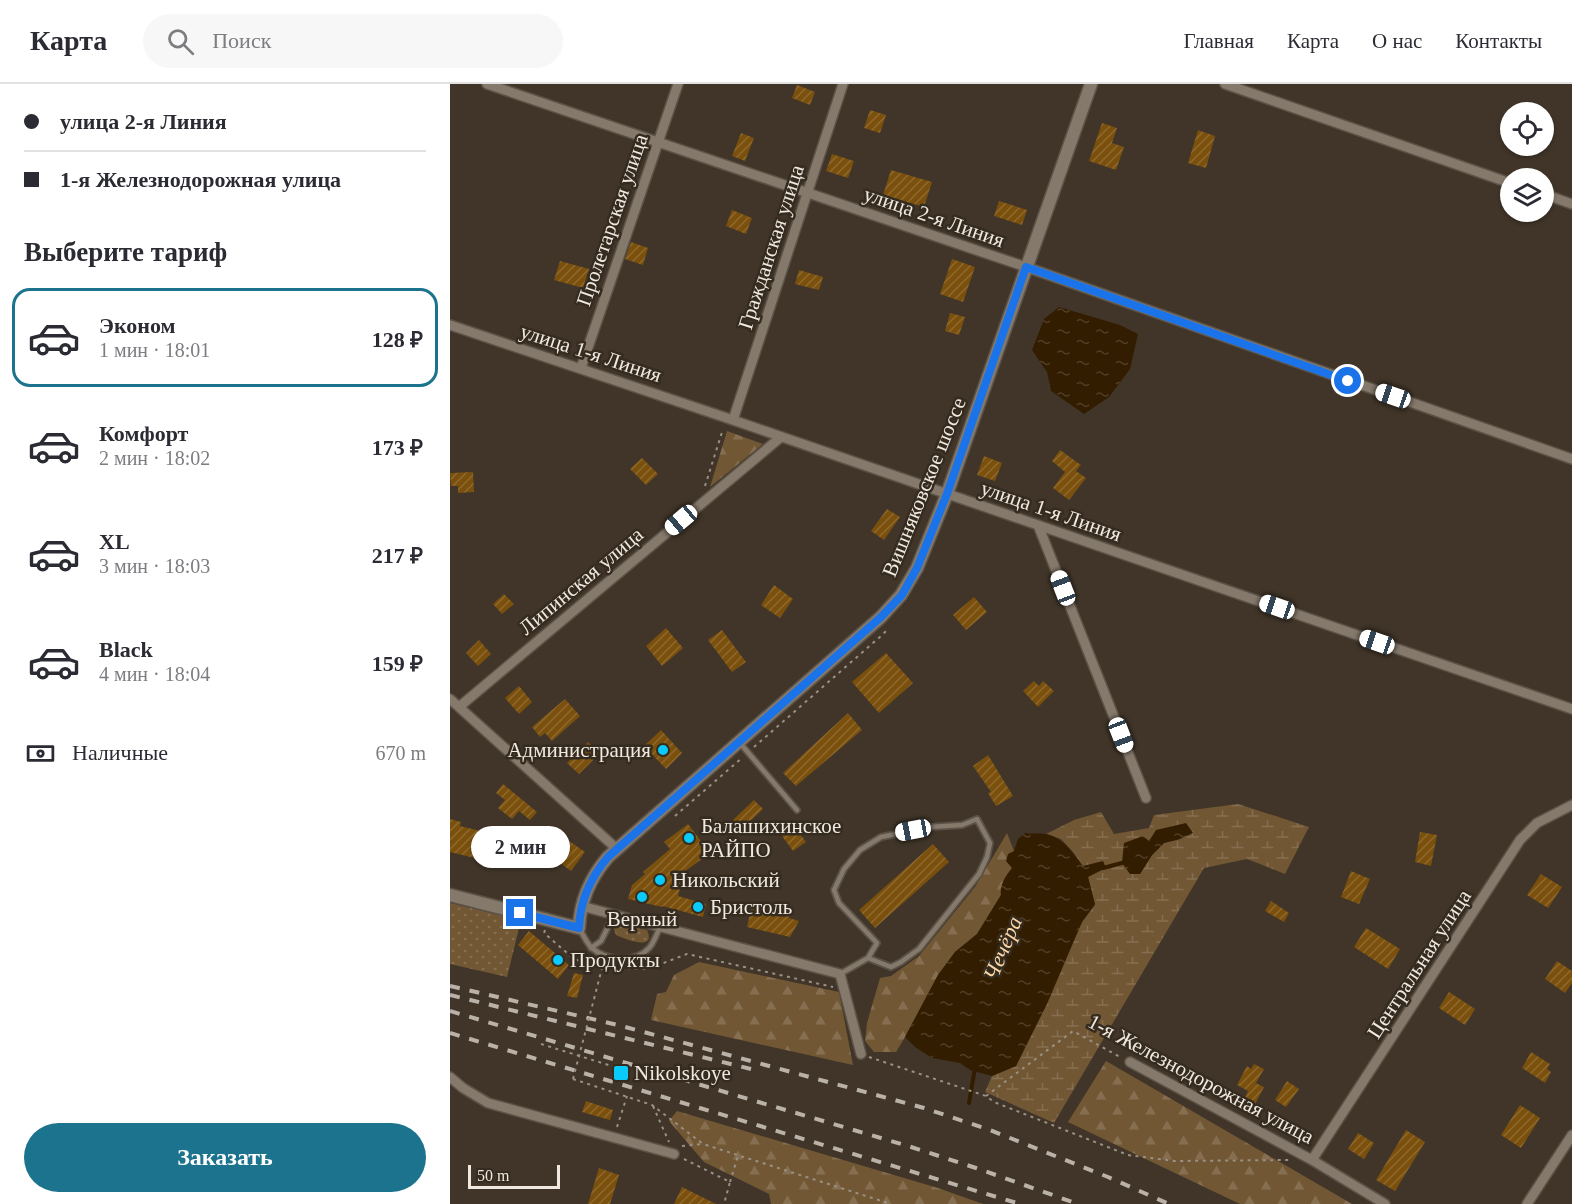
<!DOCTYPE html>
<html lang="ru">
<meta charset="utf-8">
<style>
:root{--surface:#fff;--page:#f7f7f7;--text:#2b2b33;--muted:#7c7c81;--line:#e1e1e2;--accent:#1c738d}
body{margin:0;font-family:Georgia,serif;background:var(--page);color:var(--text);height:100vh;display:flex;flex-direction:column;font-size:22px;white-space:nowrap}
*{box-sizing:border-box;margin:0}
p{font-size:20px;color:var(--muted)}
.icon{flex:none;width:33px;height:33px;fill:none;stroke:currentColor;stroke-width:2;stroke-linecap:round;stroke-linejoin:round}
.map{position:relative;flex:1;overflow:hidden}
.panel{display:flex;flex-direction:column;background:var(--surface);width:450px}
.panel>*{flex:none}
.banner{display:grid;align-content:center;height:132px;padding:0 24px;background:var(--surface)}
.fabs{position:absolute;left:1050px;top:18px;display:grid;gap:12px}
.fabs a{display:grid;place-items:center;width:54px;height:54px;border-radius:50%;background:var(--surface);box-shadow:0 2px 4px #0004;font-size:30px}
.scale{position:absolute;left:18px;bottom:15px;width:92px;box-sizing:border-box;padding-left:6px;border:3px solid #f0e9e1;border-top:0;font-size:16px;line-height:21px;white-space:nowrap;color:#f0e9e1;-webkit-text-stroke:4px #352b1f;paint-order:stroke}
.end{position:absolute;width:27px;height:27px;margin:-14px;border:8px solid #1a73e8;background:#fff;box-shadow:0 0 0 3px #fff}
.from{border-radius:50%}
.bubble{position:absolute;height:42px;border-radius:21px;background:var(--surface);box-shadow:0 2px 4px #0004;font-size:20px;font-weight:800;line-height:42px;text-align:center}
.car{position:absolute;width:18px;height:36px;margin:-18px -9px;border-radius:8px;box-shadow:0 0 4px 2px #0007;background:linear-gradient(#fff 24%,#345 0 40%,#fff 0 76%,#345 0 86%,#fff 0)}
.banner b{display:flex;align-items:center;gap:21px;height:57px;font-size:22px}
.banner b+b{border-top:2px solid var(--line)}
.banner i{width:15px;height:15px;background:var(--text)}
ul{padding:0;list-style:none}
li{display:flex;align-items:center;gap:18px;height:99px;margin:0 12px 9px;padding:0 12px;border:3px solid transparent;border-radius:18px}
li div{flex:1}
li b{display:block;font-size:22px}
li em{font-style:normal;font-weight:800}
li.current{border-color:var(--accent)}
li>.icon{width:54px;height:54px;stroke-width:1.5}
h2{padding:0 24px;font-size:27px;line-height:72px}
.pay{display:flex;align-items:center;gap:15px;height:66px;padding:0 24px;font-size:22px}
.pay p{margin-inline-start:auto}
.cta{display:flex;gap:12px;margin-top:auto;padding:12px 24px}
.cta a{flex:1;height:69px;border-radius:36px;background:var(--accent);color:#fff;font-size:24px;font-weight:800;line-height:69px;text-align:center}
header{display:flex;align-items:center;gap:36px;box-sizing:border-box;height:84px;padding:0 30px;background:var(--surface);border-bottom:2px solid var(--line)}
header strong{font-size:28px}
nav{display:flex;gap:33px;margin-inline-start:auto;font-size:21px}
.search{width:420px;height:54px;background:var(--page);display:flex;align-items:center;gap:15px;box-sizing:border-box;padding:0 21px;border-radius:33px;color:var(--muted);font-size:22px}
main{display:flex;flex:1;min-height:0}
.map>svg:first-child{display:block}
.grass{fill:url(#grass-dots)}
.forest{fill:url(#forest-firs)}
.wetland{fill:url(#wetland-marsh);fill-rule:evenodd}
.water{fill:url(#water-ripples)}
.lines{fill:none;stroke-linecap:round;stroke-linejoin:round}
.stream{stroke:#331d00;stroke-width:4}
.building{fill:url(#building-hatch)}
.service-casing{stroke:#5b5247;stroke-width:8}
.minor-casing{stroke:#5b5247;stroke-width:12}
.tertiary-casing{stroke:#5b5247;stroke-width:15}
.path{stroke:#999086;stroke-width:2;stroke-dasharray:3 4.5;stroke-linecap:butt}
.service{stroke:#85796b;stroke-width:4.5}
.minor{stroke:#85796b;stroke-width:9}
.tertiary{stroke:#85796b;stroke-width:12}
.rail{stroke:#bab2a9;stroke-width:4;stroke-dasharray:10 10;stroke-linecap:butt}
.path-bridge{stroke:#999086;stroke-width:2;stroke-dasharray:3 4.5;stroke-linecap:butt}
.route{stroke:#1a73e8;stroke-width:8}
.poi-dot{fill:#09cafa;stroke:#352b1f;stroke-width:2}
.labels{text-anchor:middle;stroke-width:5;stroke-linejoin:round;paint-order:stroke}
.street-label{font-size:21px;fill:#f0e9e1;stroke:#352b1f}
.poi-label{font-size:21px;fill:#f0e9e1;stroke:#352b1f;text-anchor:start}
.water-label{font-size:22px;font-style:italic;fill:#fbd5a5;stroke:#352b1f}
</style>
<header>
<strong>Карта</strong>
<div class="search"><svg class="icon" aria-label="search" viewBox="0 0 24 24"><circle cx="10" cy="10" r="6"/><path d="M15 15l6 6"/></svg>Поиск</div>
<nav><a>Главная</a><a>Карта</a><a>О нас</a><a>Контакты</a></nav>
</header>
<main>
<section class="panel">
<div class="banner">
<b><i class="from"></i>улица 2-я Линия</b>
<b><i></i>1-я Железнодорожная улица</b>
</div>
<h2>Выберите тариф</h2>
<ul>
<li class="current"><svg class="icon" aria-label="car" viewBox="0 0 24 24"><path d="M5 17H2v-5l4-1 3-4h7l3 4 3 1v5h-3M9 17h6M6 11h13"/><circle cx="7" cy="17" r="2"/><circle cx="17" cy="17" r="2"/></svg><div><b>Эконом</b><p>1 мин · 18:01</p></div><em>128 ₽</em></li>
<li><svg class="icon" aria-label="car" viewBox="0 0 24 24"><path d="M5 17H2v-5l4-1 3-4h7l3 4 3 1v5h-3M9 17h6M6 11h13"/><circle cx="7" cy="17" r="2"/><circle cx="17" cy="17" r="2"/></svg><div><b>Комфорт</b><p>2 мин · 18:02</p></div><em>173 ₽</em></li>
<li><svg class="icon" aria-label="car" viewBox="0 0 24 24"><path d="M5 17H2v-5l4-1 3-4h7l3 4 3 1v5h-3M9 17h6M6 11h13"/><circle cx="7" cy="17" r="2"/><circle cx="17" cy="17" r="2"/></svg><div><b>XL</b><p>3 мин · 18:03</p></div><em>217 ₽</em></li>
<li><svg class="icon" aria-label="car" viewBox="0 0 24 24"><path d="M5 17H2v-5l4-1 3-4h7l3 4 3 1v5h-3M9 17h6M6 11h13"/><circle cx="7" cy="17" r="2"/><circle cx="17" cy="17" r="2"/></svg><div><b>Black</b><p>4 мин · 18:04</p></div><em>159 ₽</em></li>
</ul>
<div class="pay"><svg class="icon" aria-label="cash" viewBox="0 0 24 24"><path d="M3 7h18v10H3z"/><circle cx="12" cy="12" r="2"/></svg>Наличные<p>670 m</p></div>
<div class="cta"><a>Заказать</a></div>
</section>
<div class="map">
<svg width="1122" height="1120" viewBox="0 0 1122 1120">
<defs>
<pattern id="grass-dots" width="8" height="8" patternUnits="userSpaceOnUse" patternTransform="scale(1.5)"><rect width="8" height="8" fill="#725734"/><path d="M2 2h.1M6 6h.1" fill="none" stroke="#866f51" stroke-width="1.8" stroke-linecap="round"/></pattern>
<pattern id="forest-firs" width="22" height="20" patternUnits="userSpaceOnUse" patternTransform="scale(1.5)"><rect width="22" height="20" fill="#725734"/><path d="M5 1l3.5 6h-7zM16 11l3.5 6h-7z" fill="#866f51"/></pattern>
<pattern id="wetland-marsh" width="20" height="14" patternUnits="userSpaceOnUse" patternTransform="scale(1.5)"><rect width="20" height="14" fill="#725734"/><path d="M1 5h8M5 5V1M11 12h8M15 12V8" fill="none" stroke="#866f51"/></pattern>
<pattern id="water-ripples" width="26" height="14" patternUnits="userSpaceOnUse" patternTransform="scale(1.5)"><rect width="26" height="14" fill="#331d00"/><path d="M2 4q2-2 4 0t4 0M15 11q2-2 4 0t4 0" fill="none" stroke="#513e25"/></pattern>
<pattern id="building-hatch" width="6" height="6" patternUnits="userSpaceOnUse" patternTransform="scale(1.5)"><rect width="6" height="6" fill="#7a500c"/><path d="M-1 1l2-2M0 6l6-6M5 7l2-2" fill="none" stroke="#8d692f"/></pattern>
</defs>
<rect width="100%" height="100%" fill="#403528"/>
<!-- grass -->
<path class="grass" d="M0,819L71,836L57,893L0,880Z
M167,838L197,846C207,868 174,855 166,851L163,843Z"/>
<!-- forest -->
<path class="forest" d="M277,347L313,360L260,403Z
M557,749L564,767L562,783L551,811L527,850L505,868L488,891L455,953L446,968H424L415,957L417,939L430,894L441,892L469,872L525,803Z
M249,878L389,908L403,981L201,936L207,910L216,908L224,891Z
M656,977L902,1120H790L618,1038Z
M227,1027L488,1104L533,1120H321L319,1110L254,1078L219,1037Z"/>
<!-- wetland -->
<path class="wetland" d="M788,720L859,743L835,790L797,775L754,784L604,1039L535,1008L542,992L566,982L632,838L645,821L638,793L653,778L633,783L623,768L611,755L596,750L624,736L651,728L664,750L699,744L704,731ZM706,746L730,755L714,759L702,771L690,790Z"/>
<!-- water -->
<path class="water" d="M609,223L670,241L688,250L680,285L659,313L634,330L601,307L597,288L582,266L594,235Z
M736,739L743,749L730,755L714,759L702,771L690,790H680L672,779L674,759L693,752L699,757L706,746Z
M575,749C582,750 589,749 596,750C613,753 623,769 633,782L653,777L656,784L638,793L645,820L632,838L597,920L566,982L542,992L520,986L510,979L482,974L465,963L455,953L488,891L505,868L527,850L551,811C549,802 556,791 562,784L556,777L558,770L564,767L568,755Z"/>
<g class="lines">
<!-- stream -->
<path class="stream" d="M653,784L672,779
M519,1019L525,984"/>
</g>
<!-- building -->
<path class="building" d="M347,1L365,8L360,21L342,14Z
M420,26L436,31L430,49L414,44Z
M652,39L667,44L662,59L674,63L666,86L639,77Z
M748,46L765,52L756,84L738,79Z
M291,49L304,54L295,77L282,72Z
M382,70L404,77L398,94L376,87Z
M441,86L482,98L474,123L433,111Z
M549,117L577,126L572,141L544,132Z
M282,126L302,134L296,150L276,142Z
M181,158L198,164L193,181L175,175Z
M502,175L525,183L513,218L490,210Z
M110,177L139,185L133,204L104,196Z
M349,186L373,193L369,206L345,200Z
M500,229L515,233L509,251L495,247Z
M610,366L631,381L626,387L636,394L619,416L603,404L615,388L602,377Z
M534,372L552,379L545,397L527,391Z
M192,374L208,390L196,401L180,385Z
M23,388L24,408L8,409V402H1L0,389Z
M437,425L450,433L434,456L421,447Z
M324,501L343,515L330,534L311,521Z
M54,510L64,520L52,530L43,520Z
M524,513L537,528L516,546L503,531Z
M216,544L233,564L212,582L196,562Z
M272,546L296,578L282,588L258,556Z
M29,556L41,570L28,582L16,569Z
M436,569L463,599L429,629L402,598Z
M584,597L589,602L593,597L604,607L588,623L573,607Z
M69,602L82,618L69,630L55,614Z
M115,615L130,632L102,657L95,649L90,653L82,643Z
M398,629L412,646L346,702L333,689Z
M211,646L232,669L216,685L194,662Z
M138,658L150,669L129,690L117,679Z
M538,671L563,712L546,722L538,709L541,708L523,682Z
M53,700L87,728L80,736L69,727L62,735L48,724L55,716L46,709Z
M304,716L313,725L292,745L283,736Z
M0,735L11,738L10,742L59,754L60,751L81,756L75,783L38,774L37,777L0,768Z
M238,740L260,769L234,788L228,812L256,820L253,833L213,822L212,823L178,815L182,801L195,790L193,788L220,765L214,758Z
M345,743L356,758L343,767L332,752Z
M970,748L987,751L981,782L965,778Z
M115,754L135,768L121,787L101,772L108,763L114,764L110,761Z
M483,760L499,778L425,844L409,826Z
M901,787L920,795L909,820L891,813Z
M1091,790L1112,803L1098,824L1077,811Z
M821,817L839,829L834,838L815,827Z
M328,819L342,823L339,834L349,837L340,853L297,843L302,821L327,827Z
M916,844L950,865L938,885L904,863Z
M79,847L119,881L108,895L68,861Z
M1107,877L1122,887V899L1115,909L1095,895Z
M124,889L133,891L127,914L117,912Z
M999,908L1025,925L1015,941L989,924Z
M1081,968L1100,980L1097,985L1101,988L1095,999L1072,984Z
M804,980L814,985L806,999L814,1003L805,1020L795,1014L798,1007L787,1001L797,982L801,985Z
M837,997L849,1005L836,1023L825,1016Z
M136,1017L163,1026L160,1036L132,1028Z
M1070,1021L1090,1034L1071,1064L1051,1051Z
M956,1046L975,1058L945,1107L926,1096Z
M908,1049L924,1059L914,1075L898,1065Z
M149,1084L169,1091L160,1120H138Z
M232,1103L266,1120H224Z"/>
<g class="lines">
<defs>
<path id="service" d="M290,659L347,726
M129,844C133,850 137,860 142,864C156,877 186,879 199,864C204,859 207,849 210,843
M141,864L151,857L164,831
M390,890L418,874L427,859L389,819L384,806L394,785L410,766L431,753L480,743L512,741L527,735L540,759L537,773L529,790L469,865L451,878L441,883L418,874"/>
<path id="minor" d="M37,0L576,183L1122,375
M775,0L1060,99
M1094,110L1122,120
M0,241L277,334L1122,625
M131,284L228,0
M283,336L393,0
M588,441L696,714
M0,615L167,765
M9,623L331,353
M131,822L390,890L411,970
M680,978L862,1076L935,1120
M0,993L13,1004L38,1019L224,1070
M862,1076L1070,756L1087,739L1122,721
M1077,1120L1122,1051"/>
<path id="tertiary" d="M0,811L129,844C130,816 140,794 158,773L431,533L451,511L467,484L497,410L641,0"/>
</defs>
<!-- service casing -->
<use href="#service" class="service-casing"/>
<!-- minor casing -->
<use href="#minor" class="minor-casing"/>
<!-- tertiary casing -->
<use href="#tertiary" class="tertiary-casing"/>
<!-- path -->
<path class="path" d="M255,402L273,345
M304,663L431,552L437,546
M225,732L293,673
M95,846L94,849L124,875L152,884L198,885L237,870L383,903
M144,915L152,884
M91,960L165,983
M419,973L536,1012L544,1018L678,1071L724,1077L839,1076
M123,995L202,1021L253,1060L441,1120
M536,1012L623,947L670,973
M203,1022L219,1058
M167,1043L177,1012
M232,1062L253,1060
M234,1075L280,1098L274,1120
M280,1098L288,1072"/>
<!-- service -->
<use href="#service" class="service"/>
<!-- minor -->
<use href="#minor" class="minor"/>
<!-- tertiary -->
<use href="#tertiary" class="tertiary"/>
<!-- rail -->
<path class="rail" d="M0,902L168,941L474,1024L540,1046L658,1093L719,1120
M0,911L309,987
M0,927L458,1062L526,1084L628,1120
M0,949L570,1120"/>
<!-- path-bridge -->
<path class="path-bridge" d="M123,995L144,915"/>
</g>
<g class="lines">
<!-- route -->
<path class="route" d="M70,829L129,844C130,816 140,794 158,773L431,533L452,511L467,484L497,410L576,183L898,297"/>
</g>
<!-- markers -->
<g class="poi-dot">
<circle cx="213" cy="666" r="6"/>
<circle cx="239" cy="754" r="6"/>
<circle cx="210" cy="796" r="6"/>
<circle cx="192" cy="813" r="6"/>
<circle cx="248" cy="823" r="6"/>
<circle cx="108" cy="876" r="6"/>
<rect x="163" y="981" width="16" height="16" rx="3"/>
</g>
<g class="labels">
<!-- street labels -->
<g class="street-label">
<text transform="translate(484 133) rotate(19)" y="7">улица 2-я Линия</text>
<text transform="translate(162 136) rotate(-71)" y="7">Пролетарская улица</text>
<text transform="translate(321 163) rotate(-72)" y="7">Гражданская улица</text>
<text transform="translate(141 269) rotate(18)" y="7">улица 1-я Линия</text>
<text transform="translate(474 403) rotate(-68)" y="7">Вишняковское шоссе</text>
<text transform="translate(601 427) rotate(19)" y="7">улица 1-я Линия</text>
<text transform="translate(131 497) rotate(-40)" y="7">Липинская улица</text>
<text transform="translate(969 880) rotate(-57)" y="7">Центральная улица</text>
<text transform="translate(751 995) rotate(28)" y="7">1-я Железнодорожная улица</text>
</g>
<!-- poi labels -->
<g class="poi-label">
<text x="201" y="673" text-anchor="end">Администрация</text>
<text x="251" y="749">Балашихинское<tspan x="251" dy="24">РАЙПО</tspan></text>
<text x="222" y="803">Никольский</text>
<text x="260" y="830">Бристоль</text>
<text x="192" y="842" text-anchor="middle">Верный</text>
<text x="120" y="883">Продукты</text>
<text x="184" y="996">Nikolskoye</text>
</g>
<!-- water labels -->
<g class="water-label">
<text transform="translate(552 864) rotate(-67)" y="8">Чечёра</text>
</g>
</g>
</svg>
<div class="fabs">
<a><svg class="icon" aria-label="locate" viewBox="0 0 24 24"><circle cx="12" cy="12" r="6"/><path d="M12 2v4M12 18v4M2 12h4M18 12h4"/></svg></a>
<a><svg class="icon" aria-label="layers" viewBox="0 0 24 24"><path d="M12 4l9 5-9 5-9-5zM3 14l9 5 9-5"/></svg></a>
</div>
<div class="scale">50 m</div>
<i class="end from" style="left:898px;top:297px"></i>
<i class="end" style="left:70px;top:829px"></i>
<div class="bubble" style="left:21px;top:742px;width:99px">2 мин</div>
<i class="car" style="left:943px;top:312px;rotate:289deg"></i>
<i class="car" style="left:231px;top:436px;rotate:230deg"></i>
<i class="car" style="left:613px;top:504px;rotate:339deg"></i>
<i class="car" style="left:827px;top:523px;rotate:289deg"></i>
<i class="car" style="left:927px;top:558px;rotate:289deg"></i>
<i class="car" style="left:671px;top:651px;rotate:159deg"></i>
<i class="car" style="left:463px;top:746px;rotate:259deg"></i>
</div>
</main>
